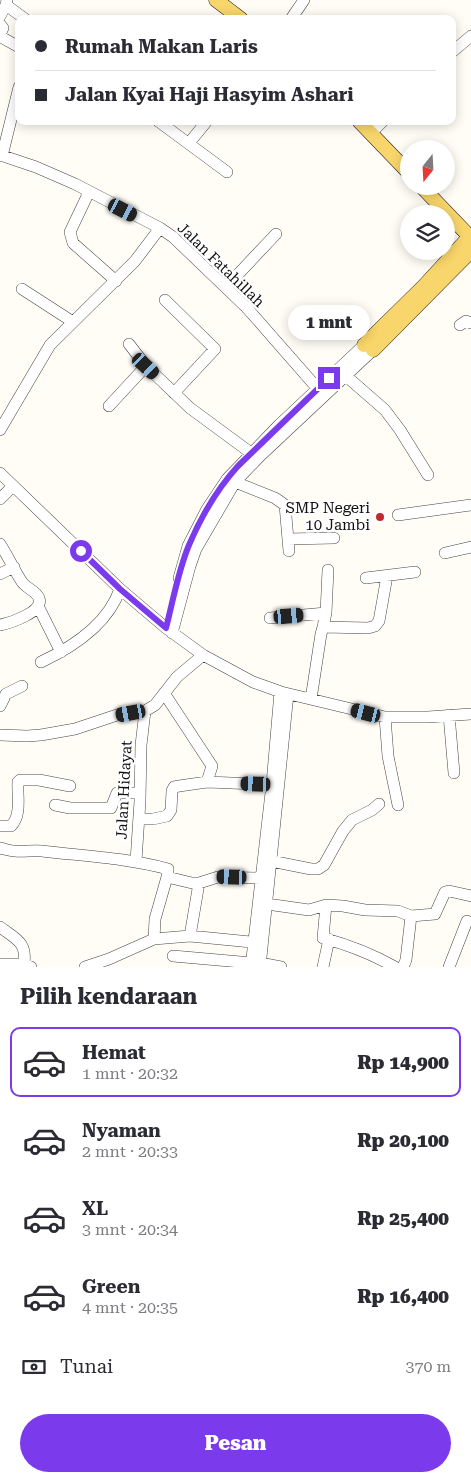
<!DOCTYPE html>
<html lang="id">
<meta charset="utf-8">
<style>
:root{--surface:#fff;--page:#f7f7f7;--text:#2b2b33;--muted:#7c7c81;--line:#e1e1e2;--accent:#7c3aed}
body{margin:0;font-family:"Roboto Serif",serif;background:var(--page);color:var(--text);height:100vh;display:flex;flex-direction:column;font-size:19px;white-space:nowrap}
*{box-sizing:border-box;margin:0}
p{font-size:16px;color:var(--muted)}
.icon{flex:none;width:28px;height:28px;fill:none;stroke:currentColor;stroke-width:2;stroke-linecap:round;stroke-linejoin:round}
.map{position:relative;height:967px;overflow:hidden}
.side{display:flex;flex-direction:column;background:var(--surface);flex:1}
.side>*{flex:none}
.hud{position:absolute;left:15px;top:15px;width:441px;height:110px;border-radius:10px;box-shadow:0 2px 12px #0003;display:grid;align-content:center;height:110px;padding:0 20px;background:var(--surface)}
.needle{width:32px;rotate:198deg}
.controls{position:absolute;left:400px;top:140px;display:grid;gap:10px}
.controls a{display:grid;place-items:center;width:55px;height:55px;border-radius:50%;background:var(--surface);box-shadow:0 2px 12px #0003;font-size:25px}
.end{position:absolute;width:22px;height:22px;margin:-11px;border:6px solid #7c3aed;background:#fff;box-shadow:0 0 0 2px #fff}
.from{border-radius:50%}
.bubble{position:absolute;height:35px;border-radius:18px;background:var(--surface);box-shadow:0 2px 12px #0003;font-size:16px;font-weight:800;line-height:35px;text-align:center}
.car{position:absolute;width:15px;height:30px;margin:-15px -8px;border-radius:6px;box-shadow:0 0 4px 1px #0007;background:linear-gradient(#222 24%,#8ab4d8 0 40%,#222 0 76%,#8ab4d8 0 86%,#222 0)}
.hud b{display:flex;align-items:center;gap:18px;height:48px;font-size:19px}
.hud b+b{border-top:1px solid var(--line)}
.hud i{width:12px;height:12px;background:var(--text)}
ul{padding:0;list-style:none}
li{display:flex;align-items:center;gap:15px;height:70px;margin:0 10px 8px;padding:0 10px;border:2px solid transparent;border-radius:10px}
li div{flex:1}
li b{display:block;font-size:19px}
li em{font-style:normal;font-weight:800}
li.current{border-color:var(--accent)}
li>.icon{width:45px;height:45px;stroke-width:1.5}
h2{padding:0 20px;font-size:22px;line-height:60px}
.pay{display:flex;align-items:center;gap:12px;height:55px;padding:0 20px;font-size:19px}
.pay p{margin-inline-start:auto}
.button{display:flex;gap:10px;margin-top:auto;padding:10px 20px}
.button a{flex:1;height:58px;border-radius:30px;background:var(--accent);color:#fff;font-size:20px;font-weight:800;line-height:58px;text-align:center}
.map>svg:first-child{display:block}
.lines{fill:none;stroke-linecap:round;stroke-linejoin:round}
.minor-casing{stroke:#444;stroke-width:12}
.major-casing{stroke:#222;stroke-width:15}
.minor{stroke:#fff;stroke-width:11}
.major{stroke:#f9d66b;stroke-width:14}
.route{stroke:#7c3aed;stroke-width:6}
.poi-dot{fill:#c4262e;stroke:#fff;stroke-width:2}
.labels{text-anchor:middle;stroke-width:5;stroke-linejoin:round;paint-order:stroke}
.street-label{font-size:15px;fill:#111;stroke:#fff}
.poi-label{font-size:15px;fill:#111;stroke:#fff;text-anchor:end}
</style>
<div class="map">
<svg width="471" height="967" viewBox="0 0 471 967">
<rect width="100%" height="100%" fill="#fffdf5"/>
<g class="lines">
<defs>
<path id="minor" d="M6,5L25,19
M0,16L6,5L7,0
M291,19L304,0
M0,24L3,28L0,34L1,37L19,47
M452,52L471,36
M158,121L227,172
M371,133L383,121
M189,143L207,121
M0,155L36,167L75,184L160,228L173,237L247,308L318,389
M2,156L19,87
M89,192L70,232L73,243L116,281
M226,287L276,234
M22,289L73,322
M165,300L215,349L174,393
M460,325L466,321L471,323
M129,344L146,366
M346,376L385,410L400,430L428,475
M109,406L146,366L190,408L251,453
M0,430L50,345L135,261L160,228
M0,473L120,589L166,628L203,655L253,682L281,692L385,717H428L471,714
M235,482L275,498L285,505L289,551
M0,499L13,486
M398,515L471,505
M288,539L334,538
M0,544C8,556 14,570 22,582C26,588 36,591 39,598C44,612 10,623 0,625
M445,553L471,547
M0,574L14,567
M179,578L188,546L207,509L227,479L279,425L364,345
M366,578L415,572
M38,606L61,652
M270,618L326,613
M323,627L326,613L328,570
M172,633L190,566L196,549L235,482L260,456L373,350
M41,662C73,647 108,624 120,589
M164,693L212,766L207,782
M311,699L321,634L323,627L368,628L375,626L379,621L387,576
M0,706L6,694L22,686
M449,715L454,773
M385,717L388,756L398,805
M0,735L27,736L41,735L75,729L120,714L145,711L155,705L177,677L203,655
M55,805L70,808H111L117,793H140
M139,819H153L167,816L171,810L172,791L174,787L179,786L207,782L278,785
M0,826H11C22,815 17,796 18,782L20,780H39L70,786
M0,848C5,849 10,851 15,851C24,852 33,850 42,851C84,856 127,858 168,869L167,877L192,883H199L190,936
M136,861L140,801L141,745L145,711
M271,861L311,869H318L324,865L343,831L352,820L372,810L379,804
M199,883L218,877L260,878
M267,904L309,910L326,905L343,906L365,910L398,911L411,916L435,914L445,892L449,891L471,896
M326,905L323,938C349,945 372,954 395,967
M0,927C16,939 27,942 24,964L31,967
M154,939L155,919L167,877
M173,956L252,963
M260,963L281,967
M0,964H24
M85,967L109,959L154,939L190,936L261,943
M251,967L272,784L280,692
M260,967L288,694
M323,967L329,939
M403,967L406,960L411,916
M449,967L467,921"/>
<path id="major" d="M216,0L241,19
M359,121L409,173
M421,186L471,238
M364,345L424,286L471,235
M373,350L471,251"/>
</defs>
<!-- minor casing -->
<use href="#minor" class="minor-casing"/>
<!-- major casing -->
<use href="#major" class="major-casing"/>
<!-- minor -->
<use href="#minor" class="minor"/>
<!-- major -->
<use href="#major" class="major"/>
</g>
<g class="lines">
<!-- route -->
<path class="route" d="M81,551L120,589L166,628C173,601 178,571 189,545C201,517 217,489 238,466L329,378"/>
</g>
<!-- markers -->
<circle class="poi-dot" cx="380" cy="517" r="5"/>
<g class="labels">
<!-- street labels -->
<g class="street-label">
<text transform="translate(221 265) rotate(44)" y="5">Jalan Fatahillah</text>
<text transform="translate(124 790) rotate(-87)" y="5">Jalan Hidayat</text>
</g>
<!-- poi labels -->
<g class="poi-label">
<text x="370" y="513">SMP Negeri<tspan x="370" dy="17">10 Jambi</tspan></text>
</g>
</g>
</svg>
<div class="controls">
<a><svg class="needle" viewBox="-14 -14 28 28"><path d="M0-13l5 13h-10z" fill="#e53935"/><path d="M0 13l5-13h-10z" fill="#7c7c81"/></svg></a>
<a><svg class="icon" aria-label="layers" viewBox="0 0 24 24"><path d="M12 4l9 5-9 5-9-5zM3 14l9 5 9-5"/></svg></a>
</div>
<i class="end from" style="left:81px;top:551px"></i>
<i class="end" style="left:329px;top:378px"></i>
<div class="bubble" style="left:288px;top:305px;width:82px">1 mnt</div>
<i class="car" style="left:123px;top:210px;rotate:117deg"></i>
<i class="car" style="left:146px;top:366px;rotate:133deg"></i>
<i class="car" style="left:289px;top:616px;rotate:85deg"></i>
<i class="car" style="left:131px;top:713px;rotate:260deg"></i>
<i class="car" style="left:366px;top:713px;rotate:284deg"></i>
<i class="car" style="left:256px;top:784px;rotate:272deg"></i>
<i class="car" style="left:232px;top:877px;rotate:272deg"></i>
<div class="hud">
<b><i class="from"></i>Rumah Makan Laris</b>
<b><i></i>Jalan Kyai Haji Hasyim Ashari</b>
</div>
</div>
<section class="side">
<h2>Pilih kendaraan</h2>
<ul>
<li class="current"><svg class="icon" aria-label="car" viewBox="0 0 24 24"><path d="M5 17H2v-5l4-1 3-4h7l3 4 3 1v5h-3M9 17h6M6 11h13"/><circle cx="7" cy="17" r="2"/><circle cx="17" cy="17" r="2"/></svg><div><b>Hemat</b><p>1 mnt · 20:32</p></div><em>Rp 14,900</em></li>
<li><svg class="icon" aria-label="car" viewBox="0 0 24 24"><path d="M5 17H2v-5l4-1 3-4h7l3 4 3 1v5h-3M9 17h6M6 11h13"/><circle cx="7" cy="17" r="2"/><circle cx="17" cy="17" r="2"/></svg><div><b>Nyaman</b><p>2 mnt · 20:33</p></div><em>Rp 20,100</em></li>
<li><svg class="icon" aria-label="car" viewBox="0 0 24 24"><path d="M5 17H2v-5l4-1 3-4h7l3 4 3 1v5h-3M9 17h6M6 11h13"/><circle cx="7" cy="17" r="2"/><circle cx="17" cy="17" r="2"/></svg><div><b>XL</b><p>3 mnt · 20:34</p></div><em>Rp 25,400</em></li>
<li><svg class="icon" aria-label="car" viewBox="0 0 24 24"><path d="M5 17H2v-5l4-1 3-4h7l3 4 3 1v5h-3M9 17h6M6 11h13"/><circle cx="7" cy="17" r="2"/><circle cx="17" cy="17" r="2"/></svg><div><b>Green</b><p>4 mnt · 20:35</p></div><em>Rp 16,400</em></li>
</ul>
<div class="pay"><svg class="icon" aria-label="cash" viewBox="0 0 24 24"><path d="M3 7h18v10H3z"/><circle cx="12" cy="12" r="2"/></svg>Tunai<p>370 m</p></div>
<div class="button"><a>Pesan</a></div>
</section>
